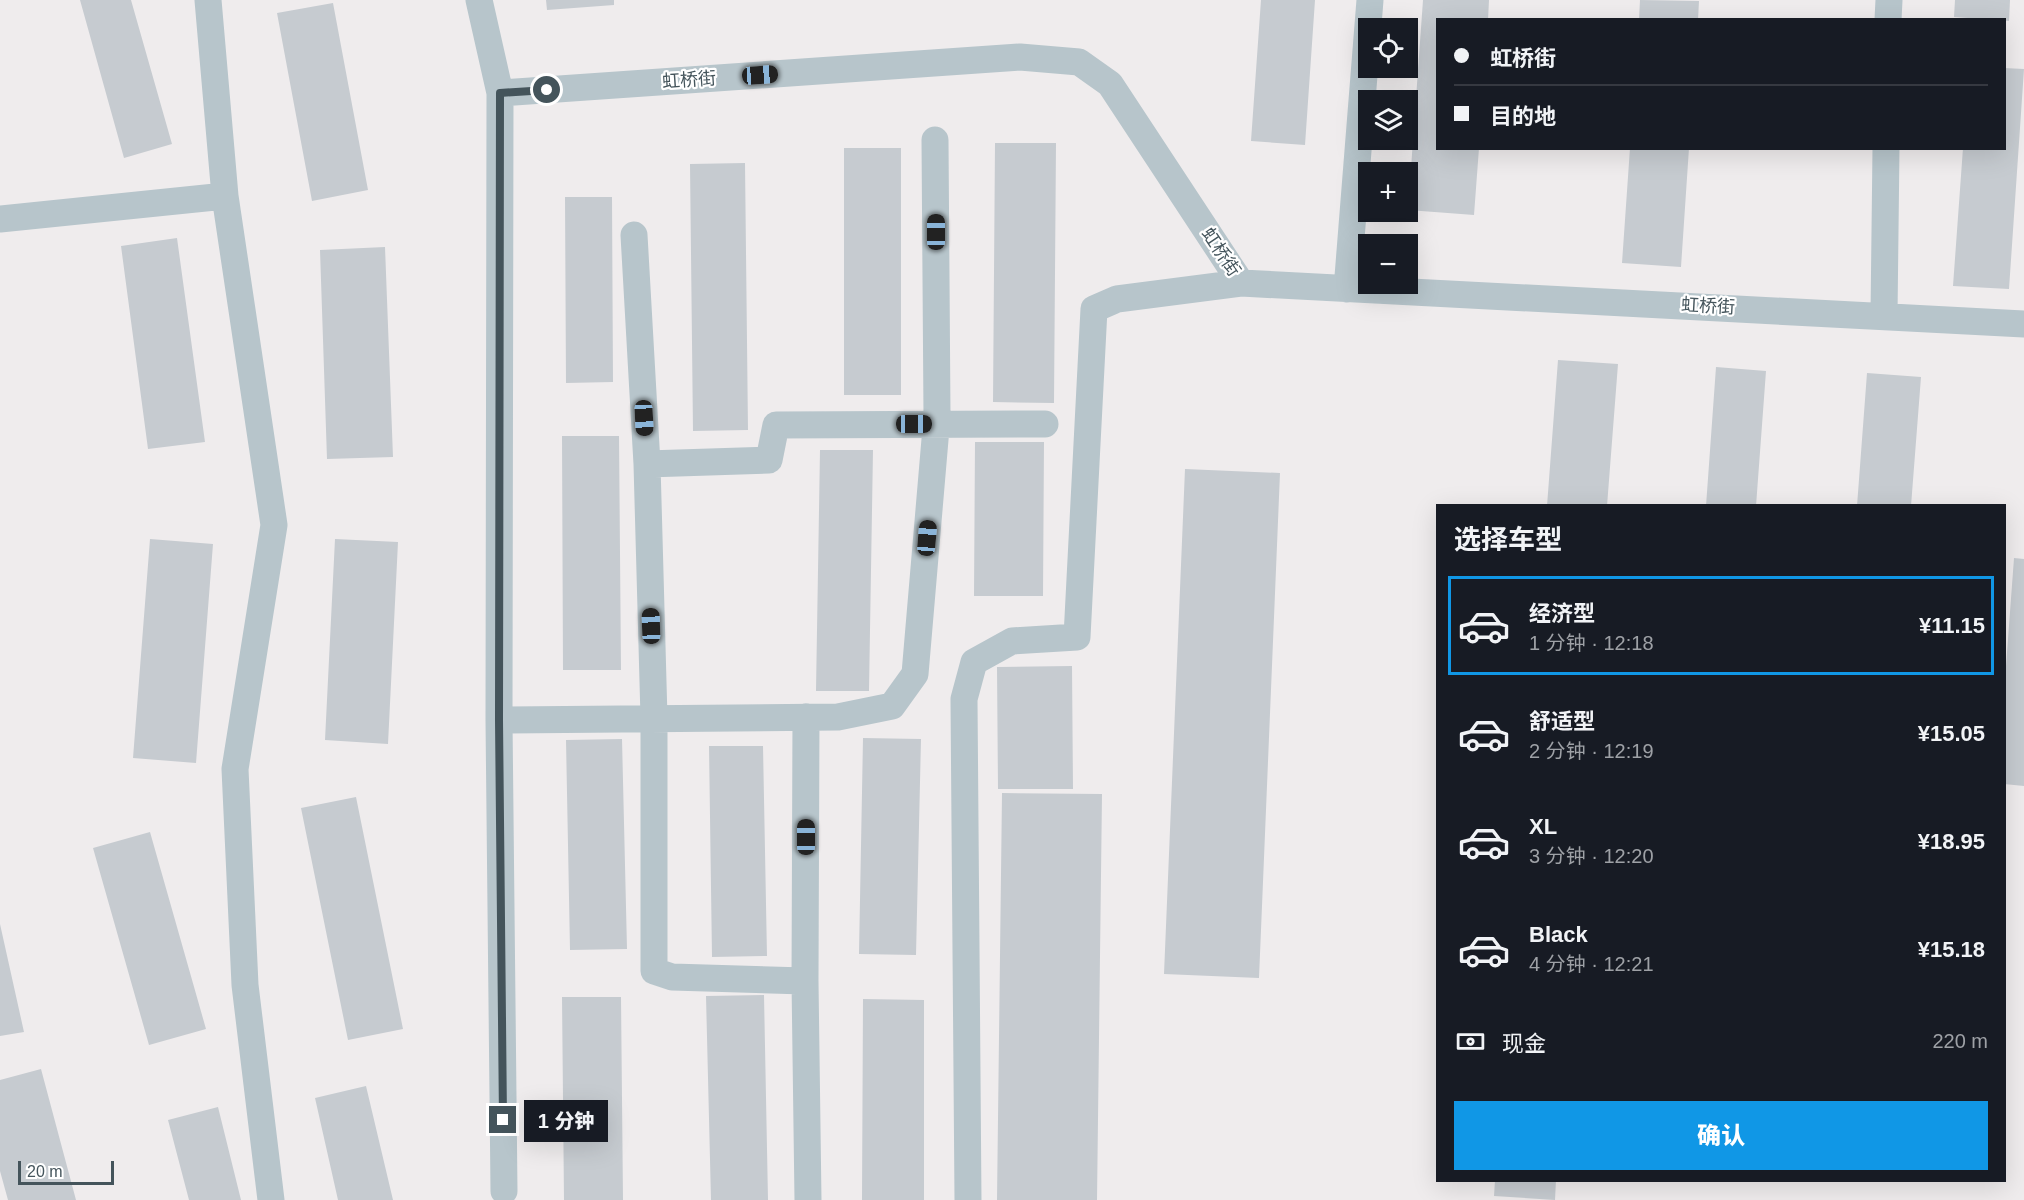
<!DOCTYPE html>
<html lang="zh">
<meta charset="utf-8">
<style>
:root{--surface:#171b24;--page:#242831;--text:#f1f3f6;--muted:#9ea1a6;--line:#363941;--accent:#1097e6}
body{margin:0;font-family:Arial,"Noto Sans SC",sans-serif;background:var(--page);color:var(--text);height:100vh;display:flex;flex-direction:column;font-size:22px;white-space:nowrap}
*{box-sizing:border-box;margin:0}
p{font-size:20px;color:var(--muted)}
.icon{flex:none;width:33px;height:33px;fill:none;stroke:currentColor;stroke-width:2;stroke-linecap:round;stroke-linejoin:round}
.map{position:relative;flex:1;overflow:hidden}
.panel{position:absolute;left:1436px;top:504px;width:570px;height:678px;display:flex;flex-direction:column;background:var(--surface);border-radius:0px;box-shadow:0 6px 24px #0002}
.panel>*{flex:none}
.top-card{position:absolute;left:1436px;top:18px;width:570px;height:132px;border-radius:0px;box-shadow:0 6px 24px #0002;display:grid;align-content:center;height:132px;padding:0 18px;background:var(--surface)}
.tools{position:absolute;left:1358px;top:18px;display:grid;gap:12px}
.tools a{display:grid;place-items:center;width:60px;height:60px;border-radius:0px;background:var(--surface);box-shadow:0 6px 24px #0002;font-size:30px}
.scale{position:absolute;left:18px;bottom:15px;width:96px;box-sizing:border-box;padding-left:6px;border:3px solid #44545b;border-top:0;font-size:16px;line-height:21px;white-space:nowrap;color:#44545b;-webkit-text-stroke:4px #fff;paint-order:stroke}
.end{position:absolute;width:27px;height:27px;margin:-14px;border:8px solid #44545b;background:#fff;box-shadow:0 0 0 3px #fff}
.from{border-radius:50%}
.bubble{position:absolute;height:42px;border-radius:0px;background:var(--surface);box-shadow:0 6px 24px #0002;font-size:20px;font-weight:800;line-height:42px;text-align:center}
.car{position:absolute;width:18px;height:36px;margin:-18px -9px;border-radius:8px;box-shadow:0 0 4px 2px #0007;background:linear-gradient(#222 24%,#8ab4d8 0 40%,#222 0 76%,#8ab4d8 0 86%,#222 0)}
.top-card b{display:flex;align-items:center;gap:21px;height:57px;font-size:22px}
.top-card b+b{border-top:2px solid var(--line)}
.top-card i{width:15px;height:15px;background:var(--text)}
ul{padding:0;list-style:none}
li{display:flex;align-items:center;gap:18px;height:99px;margin:0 12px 9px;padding:0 6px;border:3px solid transparent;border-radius:0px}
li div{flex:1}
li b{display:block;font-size:22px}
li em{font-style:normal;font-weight:800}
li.current{border-color:var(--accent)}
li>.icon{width:54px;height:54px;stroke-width:1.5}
h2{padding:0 18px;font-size:27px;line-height:72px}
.pay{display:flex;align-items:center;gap:15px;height:66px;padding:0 18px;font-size:22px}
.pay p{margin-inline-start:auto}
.action{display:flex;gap:12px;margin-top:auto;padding:12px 18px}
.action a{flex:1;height:69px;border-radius:0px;background:var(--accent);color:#fff;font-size:24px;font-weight:800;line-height:69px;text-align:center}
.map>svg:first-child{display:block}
.building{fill:#c6cbd0}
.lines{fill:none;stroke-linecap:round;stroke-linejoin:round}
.street{stroke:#b7c5cb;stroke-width:27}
.route{stroke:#44545b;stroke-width:8}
.labels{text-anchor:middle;stroke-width:4.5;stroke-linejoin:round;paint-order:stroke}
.street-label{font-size:18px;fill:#44545b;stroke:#fff}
</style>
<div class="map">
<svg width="2024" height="1200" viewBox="0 0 2024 1200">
<rect width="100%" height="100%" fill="#efeced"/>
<!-- building -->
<path class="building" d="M80,0H131L172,144L124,158Z
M546,0H614V5L547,10Z
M1261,0H1315L1305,145L1251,141Z
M1423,0H1489L1488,20H1437V148H1479L1474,215L1408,210Z
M1640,0L1699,1L1698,20H1639Z
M1955,0H2010L2009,21L1954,17Z
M333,3L368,190L312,201L277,13Z
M2004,68L2024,69L2009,289L1953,286L1963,148H2004Z
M995,143H1056L1054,403L993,402Z
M844,148H901V395H844Z
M1630,148H1689L1681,267L1622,263Z
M745,163L748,430L693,431L690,164Z
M565,197H612L613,382L566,383Z
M177,238L205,442L148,449L121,246Z
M385,247L393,457L327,459L320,250Z
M1558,360L1618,364L1607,506H1547Z
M1716,367L1766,371L1756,506H1706Z
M1867,373L1921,377L1911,506H1857Z
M562,436H619L621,670H563Z
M975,442H1044L1043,596H974Z
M820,450H873L869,691H816Z
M1185,469L1280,473L1259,978L1164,974Z
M150,539L213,544L196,763L133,758Z
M335,539L398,542L388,744L325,740Z
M2014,558L2024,559V786L2004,784V693Z
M1072,666L1073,789H998L997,667Z
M863,738L921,739L916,955L859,954Z
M622,739L627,949L570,950L566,740Z
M709,746H763L767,956L712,957Z
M1002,793L1102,794L1097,1200H997Z
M356,797L403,1029L348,1040L301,808Z
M150,832L206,1029L149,1045L93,848Z
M0,924L24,1032L0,1036Z
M764,995L768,1200H711L706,996Z
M562,997H621L623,1200H564Z
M863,999L924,1000V1200H862Z
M41,1069L76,1200H8L0,1171V1080Z
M366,1086L393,1200H338L315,1098Z
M218,1107L241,1200H189L168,1120Z
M1495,1180H1556L1555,1200L1494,1196Z"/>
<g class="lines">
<!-- street -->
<path class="street" d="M208,0L225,196L274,525L235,769L245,985L271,1200
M479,0L500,93L499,720L504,1191
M1888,20L1889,0
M500,93L1020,57L1079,62L1110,84L1241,283L2024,324
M0,219L225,196
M634,235L647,464L654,718V971L672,977L805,981
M1347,289L1370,0
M1884,315L1886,148
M647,464L769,460L776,425L1045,424
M806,717L805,981L808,1200
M499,720L838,717L892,706L915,674L937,416L935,140
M968,1200L964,699L974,662L1012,641L1077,637L1094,309L1117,299L1241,283"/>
</g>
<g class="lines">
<!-- route -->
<path class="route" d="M503,1120L499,720L500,93L547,90"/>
</g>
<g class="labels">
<!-- street labels -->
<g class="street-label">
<text transform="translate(689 80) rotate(-4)" y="6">虹桥街</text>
<text transform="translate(1221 252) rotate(56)" y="6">虹桥街</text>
<text transform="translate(1708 306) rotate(3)" y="6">虹桥街</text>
</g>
</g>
</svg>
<div class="tools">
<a><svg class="icon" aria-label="locate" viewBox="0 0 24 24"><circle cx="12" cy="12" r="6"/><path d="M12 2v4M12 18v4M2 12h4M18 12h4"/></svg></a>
<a><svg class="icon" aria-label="layers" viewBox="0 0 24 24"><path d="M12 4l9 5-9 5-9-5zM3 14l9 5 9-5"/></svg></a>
<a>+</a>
<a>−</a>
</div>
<div class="scale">20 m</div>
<i class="end from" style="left:547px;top:90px"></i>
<i class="end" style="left:503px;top:1120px"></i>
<div class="bubble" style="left:524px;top:1100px;width:84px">1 分钟</div>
<i class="car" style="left:760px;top:75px;rotate:86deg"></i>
<i class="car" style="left:936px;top:232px;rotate:0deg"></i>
<i class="car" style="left:644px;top:418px;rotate:177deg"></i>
<i class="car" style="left:914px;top:424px;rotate:90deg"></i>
<i class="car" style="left:927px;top:538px;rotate:5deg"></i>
<i class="car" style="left:651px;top:626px;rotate:358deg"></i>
<i class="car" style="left:806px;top:837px;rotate:0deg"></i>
<div class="top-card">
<b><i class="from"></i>虹桥街</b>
<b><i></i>目的地</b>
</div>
<section class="panel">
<h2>选择车型</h2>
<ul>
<li class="current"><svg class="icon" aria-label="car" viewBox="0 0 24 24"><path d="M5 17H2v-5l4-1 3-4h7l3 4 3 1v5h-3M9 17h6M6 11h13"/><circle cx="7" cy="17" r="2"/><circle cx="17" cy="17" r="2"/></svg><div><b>经济型</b><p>1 分钟 · 12:18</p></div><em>¥11.15</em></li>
<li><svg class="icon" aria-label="car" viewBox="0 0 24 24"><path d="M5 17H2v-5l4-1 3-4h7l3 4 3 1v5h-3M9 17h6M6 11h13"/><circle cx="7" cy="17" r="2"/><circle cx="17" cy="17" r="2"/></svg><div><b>舒适型</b><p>2 分钟 · 12:19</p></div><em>¥15.05</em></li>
<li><svg class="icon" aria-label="car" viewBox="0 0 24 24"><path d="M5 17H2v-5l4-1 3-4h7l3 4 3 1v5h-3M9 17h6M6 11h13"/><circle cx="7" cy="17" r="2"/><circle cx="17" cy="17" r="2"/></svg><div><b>XL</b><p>3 分钟 · 12:20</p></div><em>¥18.95</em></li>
<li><svg class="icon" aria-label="car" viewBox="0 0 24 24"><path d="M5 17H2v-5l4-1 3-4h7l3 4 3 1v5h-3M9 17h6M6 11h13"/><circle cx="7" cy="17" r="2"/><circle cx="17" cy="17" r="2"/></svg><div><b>Black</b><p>4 分钟 · 12:21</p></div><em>¥15.18</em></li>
</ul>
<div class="pay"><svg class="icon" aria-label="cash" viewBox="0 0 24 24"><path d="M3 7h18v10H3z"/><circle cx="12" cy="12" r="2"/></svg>现金<p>220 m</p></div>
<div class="action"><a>确认</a></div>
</section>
</div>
